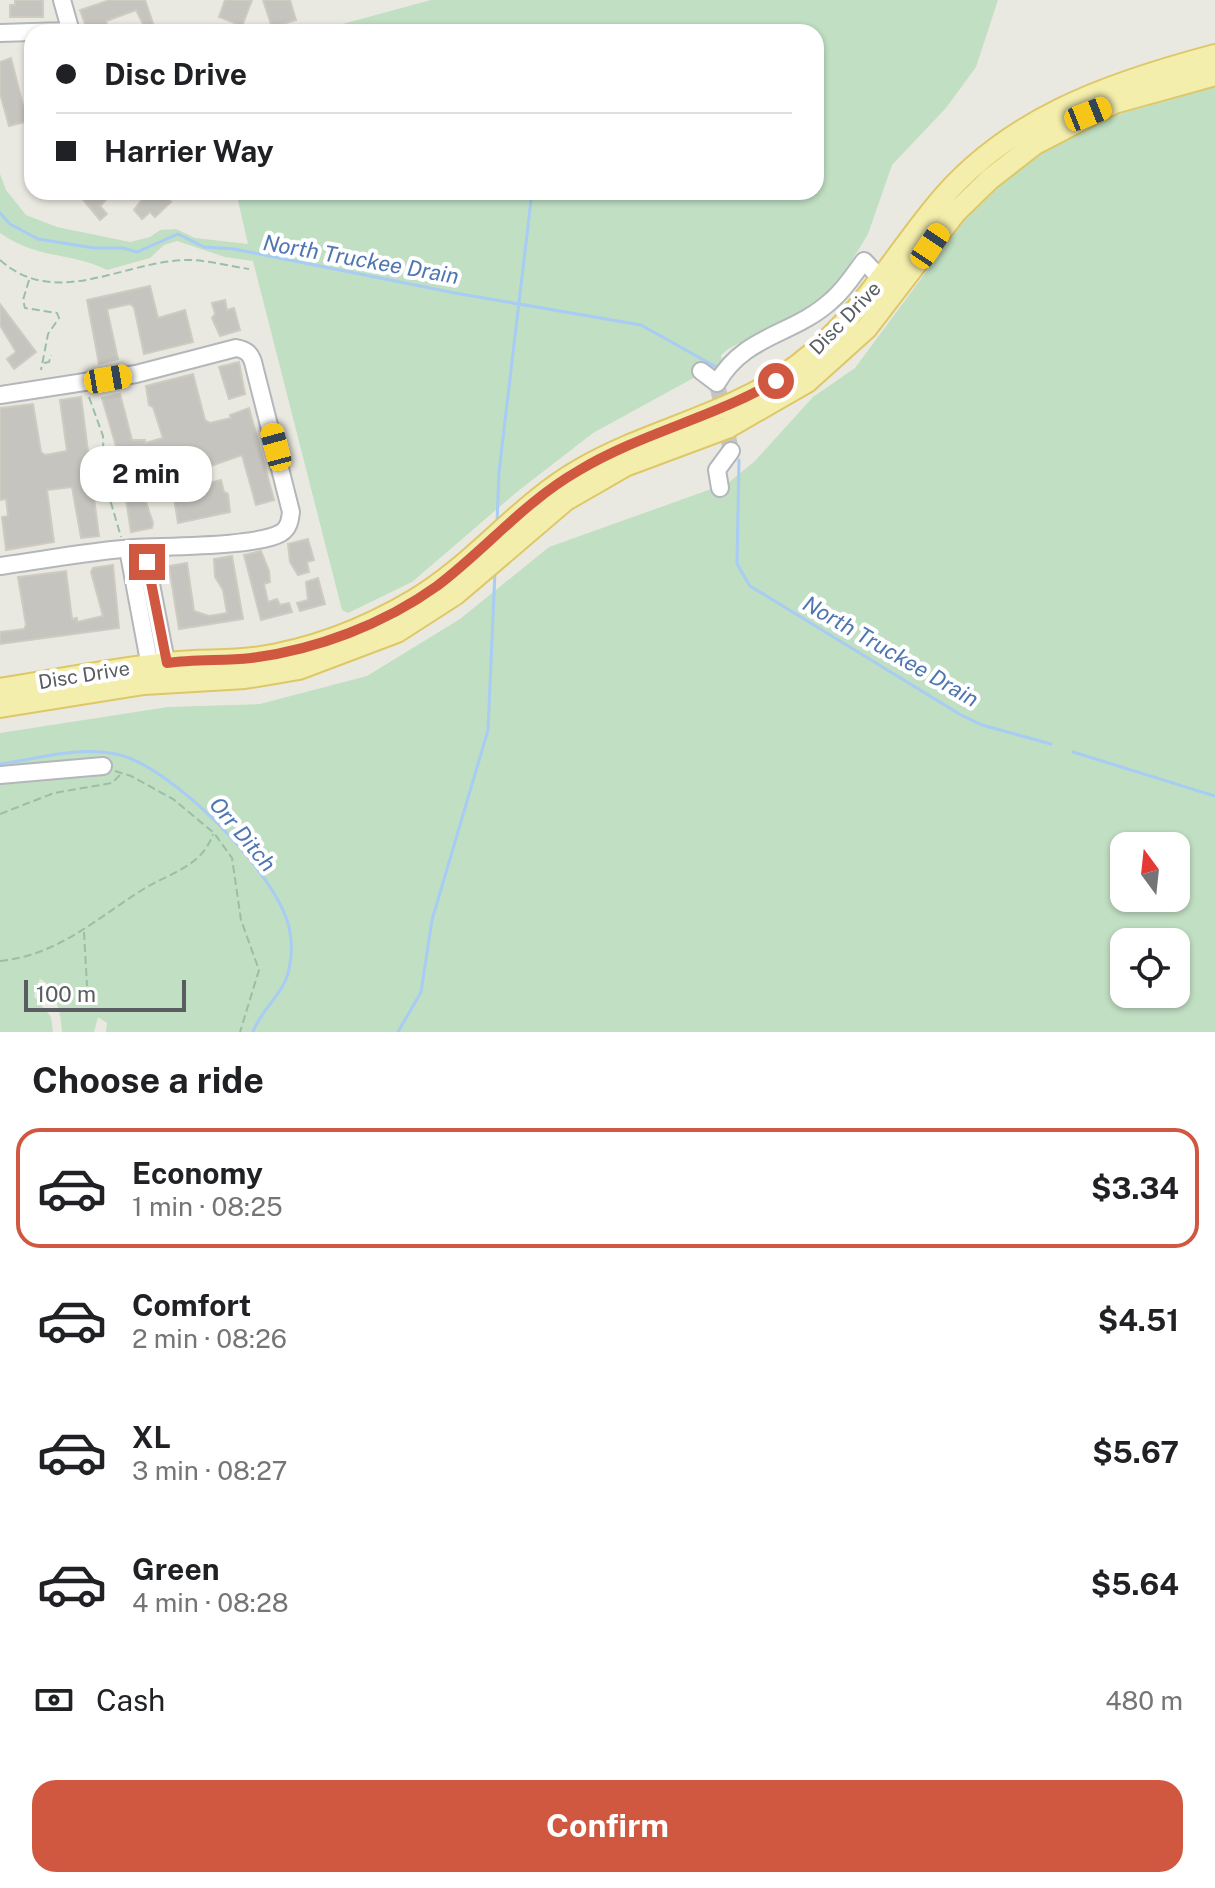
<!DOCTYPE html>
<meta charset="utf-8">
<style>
:root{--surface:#fff;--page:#f2f2f2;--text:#202124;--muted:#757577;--line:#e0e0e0;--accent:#d15840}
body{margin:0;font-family:"Public Sans",sans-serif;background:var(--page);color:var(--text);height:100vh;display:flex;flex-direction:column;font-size:30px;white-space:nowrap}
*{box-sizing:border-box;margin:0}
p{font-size:26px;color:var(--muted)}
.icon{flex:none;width:44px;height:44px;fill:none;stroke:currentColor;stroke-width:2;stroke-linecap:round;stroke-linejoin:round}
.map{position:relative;height:1032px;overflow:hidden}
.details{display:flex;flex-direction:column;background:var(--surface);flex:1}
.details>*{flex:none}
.top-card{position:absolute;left:24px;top:24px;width:800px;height:176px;border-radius:24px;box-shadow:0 2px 6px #0004;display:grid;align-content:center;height:176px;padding:0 32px;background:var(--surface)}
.needle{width:52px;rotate:345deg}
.controls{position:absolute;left:1110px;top:832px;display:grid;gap:16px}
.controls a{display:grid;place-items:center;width:80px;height:80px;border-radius:16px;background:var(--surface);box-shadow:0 2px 6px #0004;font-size:40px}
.scale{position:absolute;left:24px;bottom:20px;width:162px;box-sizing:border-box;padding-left:8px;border:4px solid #595c60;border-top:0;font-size:22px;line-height:28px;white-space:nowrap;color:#595c60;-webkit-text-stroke:6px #fff;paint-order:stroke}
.end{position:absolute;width:36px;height:36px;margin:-18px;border:10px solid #d15840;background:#fff;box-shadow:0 0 0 4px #fff}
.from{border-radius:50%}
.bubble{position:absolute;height:56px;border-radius:24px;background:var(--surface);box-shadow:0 2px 6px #0004;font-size:26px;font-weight:700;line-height:56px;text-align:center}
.car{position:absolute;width:24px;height:48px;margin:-24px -12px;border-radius:10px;box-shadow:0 0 6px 2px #0007;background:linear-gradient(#f5c518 24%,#345 0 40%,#f5c518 0 76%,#345 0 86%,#f5c518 0)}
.top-card b{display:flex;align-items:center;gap:28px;height:76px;font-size:30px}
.top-card b+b{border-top:2px solid var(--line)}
.top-card i{width:20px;height:20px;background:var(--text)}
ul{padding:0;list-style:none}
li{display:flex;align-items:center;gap:24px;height:120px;margin:0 16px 12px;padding:0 16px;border:4px solid transparent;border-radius:24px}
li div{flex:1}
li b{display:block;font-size:30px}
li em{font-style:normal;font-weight:700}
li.active{border-color:var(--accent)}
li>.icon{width:72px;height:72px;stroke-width:1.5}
h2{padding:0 32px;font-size:36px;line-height:96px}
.pay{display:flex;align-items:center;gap:20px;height:88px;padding:0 32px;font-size:30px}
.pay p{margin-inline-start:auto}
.action{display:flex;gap:16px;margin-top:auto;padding:16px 32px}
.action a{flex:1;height:92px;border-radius:24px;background:var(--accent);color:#fff;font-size:32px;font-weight:700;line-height:92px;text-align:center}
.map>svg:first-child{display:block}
.green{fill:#c0dfc3;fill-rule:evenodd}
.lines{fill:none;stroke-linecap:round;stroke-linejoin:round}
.stream{stroke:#a8ccf3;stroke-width:3}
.building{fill:#c5c4be;stroke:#cecbc0;stroke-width:2}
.minor-tunnel{stroke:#c6c6c1;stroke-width:16;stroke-dasharray:16 8;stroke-linecap:butt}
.minor-casing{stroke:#b3b6ba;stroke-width:20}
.major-casing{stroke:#dec766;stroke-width:24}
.path{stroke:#9abfa8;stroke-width:2;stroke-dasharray:8 4;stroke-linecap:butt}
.minor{stroke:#fff;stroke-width:16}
.major{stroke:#f4eeac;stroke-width:20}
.route{stroke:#d15840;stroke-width:10}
.labels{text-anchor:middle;stroke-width:8;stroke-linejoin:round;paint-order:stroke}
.street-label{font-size:20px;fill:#595c60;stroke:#fff}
.water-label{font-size:22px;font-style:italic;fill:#4f76b2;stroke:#fff}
</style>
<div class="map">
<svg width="1215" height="1032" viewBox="0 0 1215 1032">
<rect width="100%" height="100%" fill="#eae9e1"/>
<!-- green -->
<path class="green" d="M431,0H998L976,67L946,108L892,165L868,234L831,295L728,349L721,355L722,364L717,373L708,370L593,433L518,491L412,582L348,613L342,610L253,261L225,257L177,241L164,245L150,258L107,270C68,251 38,260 0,233V174L6,190L26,215L57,227L130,242L150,237L160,230L176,229L195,238L248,244L236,192H816V32H313Z
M1215,87V1032H106L107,1023L98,1017L94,1032H62C61,1015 56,987 40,979L34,996L51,1017L53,1032H0V733L168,707L260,704L367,676L460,619L549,547L728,483L755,461L813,397L855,368L966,218L1013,173L1052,146L1112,116ZM1124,846H1176V898H1124ZM1124,942H1176V994H1124Z"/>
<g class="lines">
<!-- stream -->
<path class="stream" d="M0,213L10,224L38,239L94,248H123L137,252L178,234L204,247L234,249L455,293L641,325L718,368
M739,460L737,564L750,586L961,715L982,725L1051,744
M497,523L499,472L532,192
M1073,752L1215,796
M0,764C37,759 78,746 116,754C171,765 276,872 289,927C292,940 292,956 289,969C285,993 261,1009 253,1032
M398,1032L421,992L432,920L488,730L495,571"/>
</g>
<!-- building -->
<path class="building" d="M15,0H43V17H10V5H15Z
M110,0H145L156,32H147L136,10L106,21L107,25L87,29L80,10Z
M225,0H252L242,26L219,17Z
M263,0H290L296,20L272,27Z
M11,58L23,105L26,112L32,111V120L9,126L0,93V62Z
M84,192H114L100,206L107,214L100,220L80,196Z
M148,192H162L171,202L155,217L150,212L142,219L134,210Z
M150,286L158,318L185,310L193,342L144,354L134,307L130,304L107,309L118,359L99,364L87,300Z
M225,300L227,310L234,308L240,330L220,336L212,318L215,314L212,303Z
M0,304L36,352L14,369L7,359L16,352L0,325Z
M239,362L245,394L229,399L219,367Z
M193,374L205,420L210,423L231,418L230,415L249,408L274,500L256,505L242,455L176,478V473L168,475L167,471L143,476L140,480V497L144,496L153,523L152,528L131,532L120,460L102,398L120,394L132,440H145V443L163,438L153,407L149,405L146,386Z
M81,397L99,536L81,538L72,487L47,490L54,542L6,550L2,517L8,516L6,499L0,500V408L33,404L41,452L45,455L67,451L60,400Z
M221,480L224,492L228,494L230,512L178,523L173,492Z
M308,539L314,560L307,562L309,572L298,575L290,562L288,544Z
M261,551L269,571L270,582L264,584L268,602L277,599L280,605L289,603L292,612L261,620L244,555Z
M232,556L243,619L179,629L169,566L187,563L194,611L209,616L227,613L223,590L215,577L214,559Z
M113,565L119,628L0,644V632L24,629L26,625L18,577L66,571L72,619L77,618V622L103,616L91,572L93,568Z
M318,578L325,604L300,611L297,603L308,600L306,582Z"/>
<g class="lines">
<!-- minor-tunnel -->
<path class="minor-tunnel" d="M717,383L731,451"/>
<defs>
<path id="minor" d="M62,0L71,32
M32,32L71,31
M0,33L32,32
M701,371L717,383C745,334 793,336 832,300C845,289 854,274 864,261L883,281
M0,395L136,374L236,348C246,350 250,353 253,362L291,512C290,520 289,528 281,533C257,547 165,546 134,548C90,551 44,560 0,566
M720,488L717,470L731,451
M144,548L168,672
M128,549L152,677
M0,775L103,766"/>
<path id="major" d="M0,689C56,680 112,669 169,663C197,659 226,662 254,658C311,650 365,629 414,600C475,564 519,504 581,469C652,428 734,415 799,364C859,318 887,266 933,209C1004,119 1109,83 1215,55
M0,707L144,684L245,678L299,669L397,632L456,594L566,500L625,466L727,428L807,382L867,328L956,212L990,179L1035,144L1114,103L1215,75"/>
</defs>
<!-- minor casing -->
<use href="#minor" class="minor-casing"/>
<!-- major casing -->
<use href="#major" class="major-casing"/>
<!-- path -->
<path class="path" d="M0,260C56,310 123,261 187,260C207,260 229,266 249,269
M29,280L23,300L25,308L57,313L59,318L48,334L41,370
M44,363L49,362L51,355
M89,397L103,436L104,479L121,537
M115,771L131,776L173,799L214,833L232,858L241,920L259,970L240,1032
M0,814L54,793L112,783L121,774
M84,932L87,986
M0,961C58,955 96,919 142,890C169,873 202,867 213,834"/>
<!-- minor -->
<use href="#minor" class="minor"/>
<!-- major -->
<use href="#major" class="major"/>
</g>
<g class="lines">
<!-- route -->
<path class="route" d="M147,562L167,663C195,659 223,661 251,658C316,650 384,624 437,586C486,549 524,502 578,471C641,433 713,418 776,381"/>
</g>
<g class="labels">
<!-- street labels -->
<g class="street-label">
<text transform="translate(845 318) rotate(-46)" y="7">Disc Drive</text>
<text transform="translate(84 675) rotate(-9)" y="7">Disc Drive</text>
</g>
<!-- water labels -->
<g class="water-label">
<text transform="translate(361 259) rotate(10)" y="8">North Truckee Drain</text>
<text transform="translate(891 651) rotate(30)" y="8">North Truckee Drain</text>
<text transform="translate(243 834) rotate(50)" y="8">Orr Ditch</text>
</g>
</g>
</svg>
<div class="controls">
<a><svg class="needle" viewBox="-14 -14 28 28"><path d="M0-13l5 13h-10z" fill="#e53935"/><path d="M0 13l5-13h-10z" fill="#757577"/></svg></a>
<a><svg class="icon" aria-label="locate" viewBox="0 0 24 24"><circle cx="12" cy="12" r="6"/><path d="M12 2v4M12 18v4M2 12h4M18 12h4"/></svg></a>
</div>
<div class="scale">100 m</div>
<i class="end from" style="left:776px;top:381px"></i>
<i class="end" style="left:147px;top:562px"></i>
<div class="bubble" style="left:80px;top:446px;width:132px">2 min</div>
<i class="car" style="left:1088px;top:114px;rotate:68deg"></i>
<i class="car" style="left:930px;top:246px;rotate:34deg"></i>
<i class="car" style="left:108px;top:379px;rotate:80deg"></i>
<i class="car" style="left:276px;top:447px;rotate:345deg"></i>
<div class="top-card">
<b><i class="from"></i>Disc Drive</b>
<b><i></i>Harrier Way</b>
</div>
</div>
<section class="details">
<h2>Choose a ride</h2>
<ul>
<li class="active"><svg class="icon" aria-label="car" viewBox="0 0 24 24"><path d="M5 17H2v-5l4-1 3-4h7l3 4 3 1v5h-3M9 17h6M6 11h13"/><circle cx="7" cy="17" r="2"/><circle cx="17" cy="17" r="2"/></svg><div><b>Economy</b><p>1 min · 08:25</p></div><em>$3.34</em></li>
<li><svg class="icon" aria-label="car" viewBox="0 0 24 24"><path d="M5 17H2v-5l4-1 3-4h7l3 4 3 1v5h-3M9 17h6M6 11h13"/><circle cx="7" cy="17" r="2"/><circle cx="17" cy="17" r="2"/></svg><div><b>Comfort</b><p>2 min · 08:26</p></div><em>$4.51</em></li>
<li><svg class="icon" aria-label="car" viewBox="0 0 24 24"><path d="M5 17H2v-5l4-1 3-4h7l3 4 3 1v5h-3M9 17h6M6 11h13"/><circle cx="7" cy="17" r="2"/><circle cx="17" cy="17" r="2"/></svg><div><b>XL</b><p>3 min · 08:27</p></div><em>$5.67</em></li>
<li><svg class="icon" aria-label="car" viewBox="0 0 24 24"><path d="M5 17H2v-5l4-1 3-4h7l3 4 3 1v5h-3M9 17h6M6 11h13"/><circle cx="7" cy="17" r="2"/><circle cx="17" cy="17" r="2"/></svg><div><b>Green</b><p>4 min · 08:28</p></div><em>$5.64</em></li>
</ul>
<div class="pay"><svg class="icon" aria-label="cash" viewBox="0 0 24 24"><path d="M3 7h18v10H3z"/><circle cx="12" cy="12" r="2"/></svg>Cash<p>480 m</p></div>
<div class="action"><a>Confirm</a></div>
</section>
